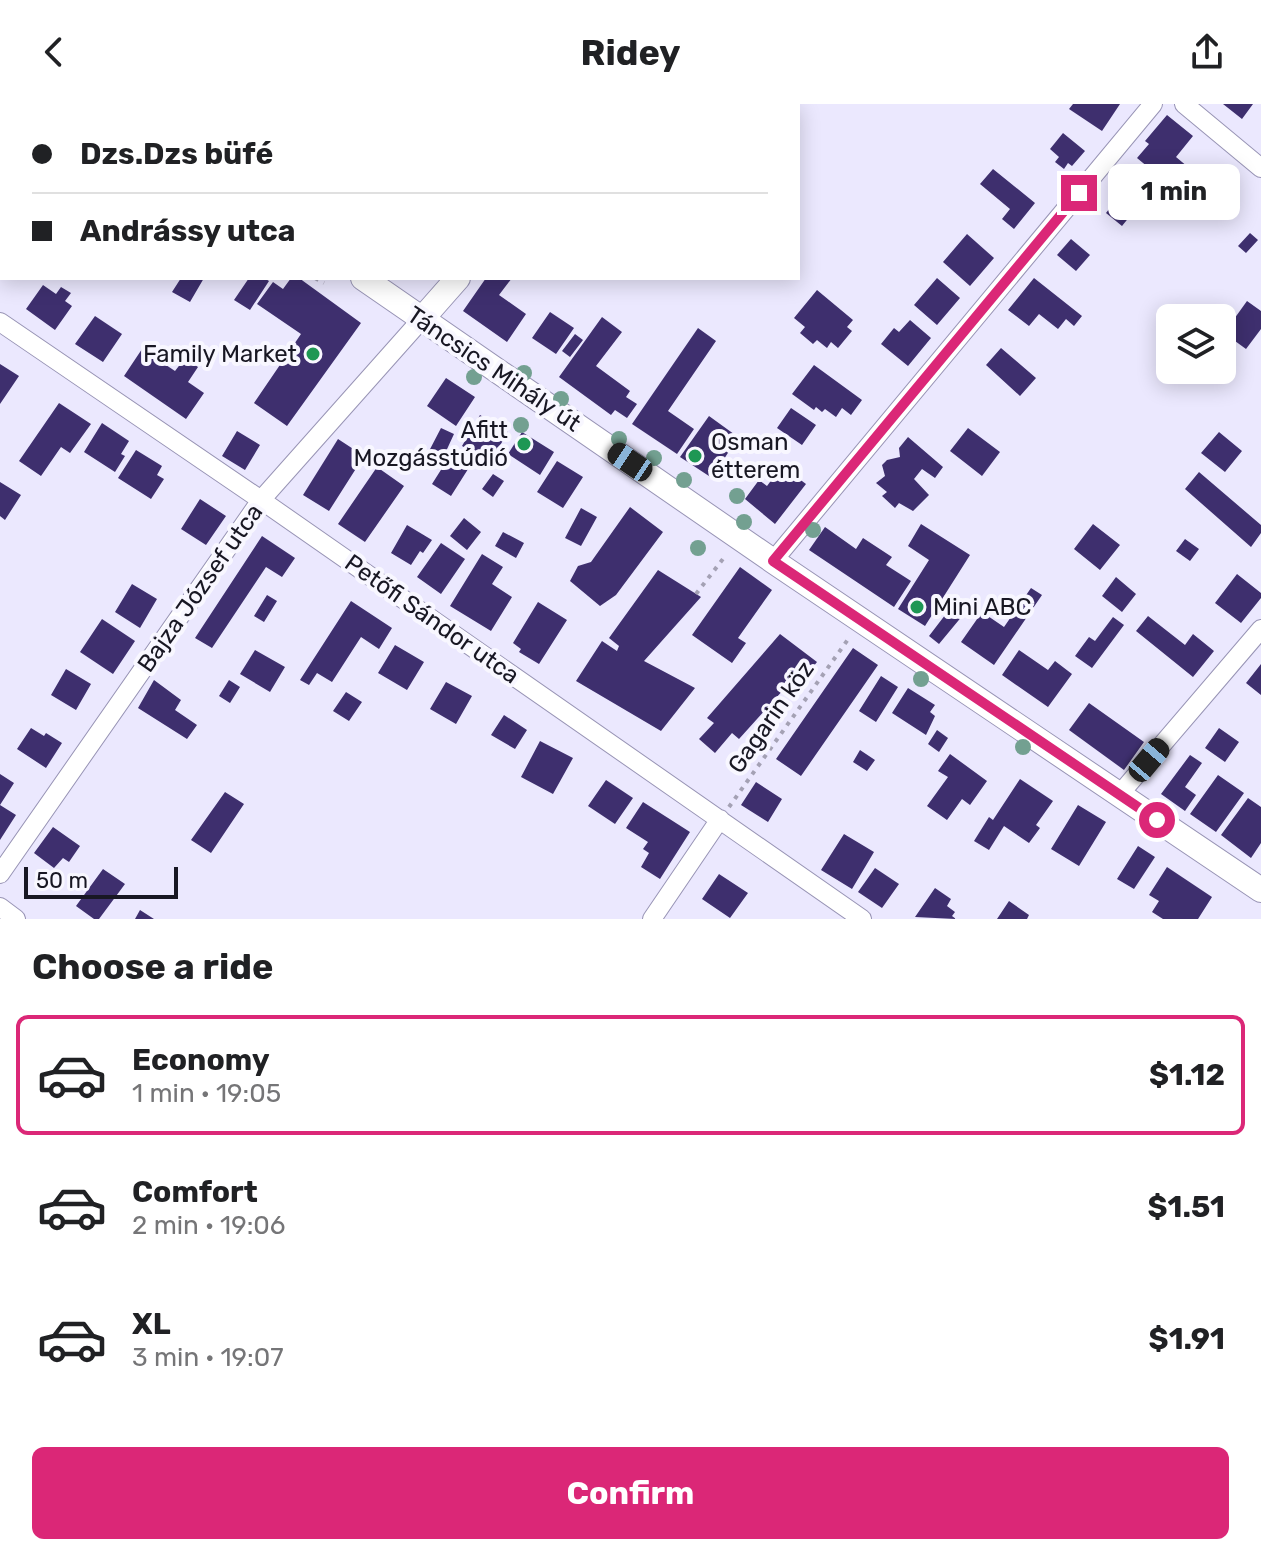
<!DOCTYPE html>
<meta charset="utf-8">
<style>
:root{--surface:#fff;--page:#f6f6f6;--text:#202124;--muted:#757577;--line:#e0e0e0;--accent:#db2777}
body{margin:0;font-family:Rubik,sans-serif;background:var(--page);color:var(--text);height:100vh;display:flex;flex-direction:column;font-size:30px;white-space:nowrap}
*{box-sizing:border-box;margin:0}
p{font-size:26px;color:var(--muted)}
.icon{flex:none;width:44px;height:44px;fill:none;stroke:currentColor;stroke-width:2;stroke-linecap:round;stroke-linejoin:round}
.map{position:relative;height:815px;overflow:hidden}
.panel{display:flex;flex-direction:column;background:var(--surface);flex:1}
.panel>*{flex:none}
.hud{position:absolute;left:0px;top:0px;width:800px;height:176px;box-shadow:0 4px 20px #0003;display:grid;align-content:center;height:176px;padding:0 32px;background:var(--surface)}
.buttons{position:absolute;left:1156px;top:200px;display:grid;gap:16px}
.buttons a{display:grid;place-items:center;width:80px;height:80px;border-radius:12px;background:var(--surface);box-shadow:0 4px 20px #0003;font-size:40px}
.scale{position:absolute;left:24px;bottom:20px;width:154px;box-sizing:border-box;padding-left:8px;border:4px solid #181723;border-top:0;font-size:22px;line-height:28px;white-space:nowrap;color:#181723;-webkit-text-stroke:6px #f8f7ff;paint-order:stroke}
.end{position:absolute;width:36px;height:36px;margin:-18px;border:10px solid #db2777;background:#fff;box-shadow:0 0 0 4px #fff}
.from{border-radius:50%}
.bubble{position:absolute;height:56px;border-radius:12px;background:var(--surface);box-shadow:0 4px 20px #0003;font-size:26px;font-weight:700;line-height:56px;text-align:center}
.car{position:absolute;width:24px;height:48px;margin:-24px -12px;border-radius:10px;box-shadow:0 0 6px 2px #0007;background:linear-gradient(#222 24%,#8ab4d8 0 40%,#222 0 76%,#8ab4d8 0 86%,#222 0)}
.hud b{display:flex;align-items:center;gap:28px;height:76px;font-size:30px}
.hud b+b{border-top:2px solid var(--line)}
.hud i{width:20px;height:20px;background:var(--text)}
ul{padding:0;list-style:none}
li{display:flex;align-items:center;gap:24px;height:120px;margin:0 16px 12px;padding:0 16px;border:4px solid transparent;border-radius:12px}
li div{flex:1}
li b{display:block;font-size:30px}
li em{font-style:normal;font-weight:700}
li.on{border-color:var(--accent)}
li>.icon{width:72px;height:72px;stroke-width:1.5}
h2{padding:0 32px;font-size:36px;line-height:96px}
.cta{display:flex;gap:16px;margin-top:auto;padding:16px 32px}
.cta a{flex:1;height:92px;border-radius:12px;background:var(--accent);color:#fff;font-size:32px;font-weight:700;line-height:92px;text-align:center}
header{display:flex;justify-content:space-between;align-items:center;height:104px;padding:0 32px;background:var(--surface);font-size:36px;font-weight:700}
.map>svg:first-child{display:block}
.building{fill:#3e2f6e}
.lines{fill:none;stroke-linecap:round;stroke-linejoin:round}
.minor-casing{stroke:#9894b5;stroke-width:20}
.tertiary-casing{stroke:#9894b5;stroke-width:26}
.path{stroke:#a4a1b4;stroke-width:4;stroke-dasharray:4 6;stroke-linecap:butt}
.minor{stroke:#fff;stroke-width:18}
.tertiary{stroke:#fff;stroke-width:24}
.tree{fill:#73a091}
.route{stroke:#db2777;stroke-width:10}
.poi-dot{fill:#1e9754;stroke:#f8f7ff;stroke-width:3}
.labels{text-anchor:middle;stroke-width:8;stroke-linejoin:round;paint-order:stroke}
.poi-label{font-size:24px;fill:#181723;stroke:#f8f7ff;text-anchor:end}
.street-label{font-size:24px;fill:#181723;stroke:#f8f7ff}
</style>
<header><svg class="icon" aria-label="back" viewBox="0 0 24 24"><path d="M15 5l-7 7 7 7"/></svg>Ridey<svg class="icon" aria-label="share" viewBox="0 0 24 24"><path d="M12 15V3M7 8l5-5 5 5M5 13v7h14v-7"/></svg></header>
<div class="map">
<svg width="1261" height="815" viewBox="0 0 1261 815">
<rect width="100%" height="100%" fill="#ebe8fe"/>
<!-- building -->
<path class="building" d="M1073,0H1120L1102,27L1069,5Z
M1223,0H1253L1242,15Z
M1167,11L1193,32L1176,53L1188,63L1172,83L1137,54L1149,40L1145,37Z
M1063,29L1085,47L1072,62L1068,59L1064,65L1055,58L1059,53L1050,45Z
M993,65L1035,99L1014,125L1002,115L1010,105L980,80Z
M1213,65L1239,86L1222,108L1195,87Z
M1126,83L1143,96L1122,122L1106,109Z
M1250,129L1258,136L1246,149L1238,142Z
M967,130L994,154L970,182L943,158Z
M1071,135L1090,151L1076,167L1057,151Z
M181,174H204L190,198L172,188Z
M249,174H264L269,177L250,206L234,196Z
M291,174H299L361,219L287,322L254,299L301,230L257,200L273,178L283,185Z
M486,174H512L499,191L526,210L507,238L463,207Z
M937,174L960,194L937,221L914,201Z
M1034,174L1082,212L1074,222L1066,215L1058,225L1039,210L1029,222L1008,206Z
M43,181L56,190L61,183L71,189L65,197L72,202L55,226L26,205Z
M817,186L853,216L847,223L852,227L838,244L831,238L827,244L817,236L813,240L800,229L805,223L794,214Z
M1247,197L1261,207V225L1246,245L1224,229Z
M550,208L574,224L556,250L532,234Z
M95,212L122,230L103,258L75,240Z
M602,213L622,228L596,262L630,287L626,293L637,300L627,314L615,306L611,311L559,273Z
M910,216L931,234L908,262L881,240L894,224L899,228Z
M698,224L716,237L668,307L694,325L677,350L632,320Z
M575,230L583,236L570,253L562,247Z
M1001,244L1036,274L1020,292L986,261Z
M142,245L175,267L185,254L198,263L188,278L204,289L186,315L124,272Z
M0,260L19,272L0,300Z
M814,261L862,296L851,311L842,304L836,313L825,305L822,308L816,303L814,306L792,290Z
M446,274L475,293L456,322L427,302Z
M59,299L91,320L70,349L61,343L41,372L19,357Z
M791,304L816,321L802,341L777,324Z
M480,311L508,328L486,365L466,354L471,347L462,342Z
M709,312L738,333L712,374L680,353Z
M102,319L129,337L121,350L125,352L115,368L84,348Z
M441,324L454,330L442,356L428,349Z
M968,324L1000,348L982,372L950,347Z
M237,327L260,341L245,366L222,352Z
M522,328L554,348L540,371L508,350Z
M1219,328L1242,347L1225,368L1201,349Z
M908,333L943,363L935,374L922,365L914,375L929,391L913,407L899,399L895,404L882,392L887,388L876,379L885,372L882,361L887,356L900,353L899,344Z
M338,335L364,352L329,407L303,391Z
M136,346L162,362L157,371L164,375L151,395L118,374Z
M451,350L470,362L451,392L432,380Z
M557,357L583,373L563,404L537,388Z
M782,362L806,380L775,420L745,395L759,376L767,382Z
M377,363L404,382L365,438L338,420Z
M1199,368L1261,421V429L1251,443L1185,385Z
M493,370L504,377L493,393L482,385Z
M0,378L21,391L5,416L0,412Z
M200,395L226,412L206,441L181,425Z
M630,403L663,428L616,491L600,502L570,477L578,462L591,458Z
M581,404L597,413L581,442L565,434Z
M464,414L481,428L467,446L450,432Z
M921,420L970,451L925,522L898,505L929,456L908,442Z
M1093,420L1120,441L1100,466L1074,445Z
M407,421L432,436L423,449L420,447L411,461L391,449Z
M825,423L856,445L863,434L892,453L886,461L911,477L894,503L809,446Z
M503,428L524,439L516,454L495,442Z
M262,432L295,454L282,473L266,463L212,544L195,534Z
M1185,435L1199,445L1190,457L1176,447Z
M441,439L465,455L441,490L417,473Z
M482,450L503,463L492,480L512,493L491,527L450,502Z
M740,463L772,486L738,534L746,539L732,559L692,531Z
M658,466L701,493L644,557L695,584L661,627L576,577L602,537L617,547L619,542L609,534Z
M1237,470L1261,489V494L1241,519L1215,499Z
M1116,473L1136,490L1122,508L1102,492Z
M132,480L157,495L140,524L115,508Z
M1031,484L1042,491L994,561L961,538L982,508L1004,523Z
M267,491L277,497L264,518L254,512Z
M351,497L392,524L379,545L361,533L332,578L317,569L309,581L300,576Z
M538,498L567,516L539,560L519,548L521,545L513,539Z
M952,502L963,511L939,540L929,532Z
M1148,512L1185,541L1193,530L1214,547L1193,573L1136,527Z
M1113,513L1124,521L1092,564L1075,552L1089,533L1095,537Z
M102,515L135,537L113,570L80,548Z
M780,530L817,558L792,589L785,584L739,635L732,629L715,649L699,635L714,619L707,614Z
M395,541L424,558L407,586L378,569Z
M853,544L878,561L801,672L776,655Z
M255,546L285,563L270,588L240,570Z
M1019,546L1048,566L1055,557L1072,570L1048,603L1002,571Z
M1261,560V591L1246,579Z
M66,565L91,580L76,606L51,591Z
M881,572L898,583L876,618L859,607Z
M154,576L181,596L175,606L197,621L187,635L138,604Z
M229,576L240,583L230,599L219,592Z
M446,578L472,592L456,620L430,605Z
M908,584L935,601L930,608L935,612L926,631L892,609Z
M346,588L362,598L349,617L333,607Z
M1089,599L1144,638L1124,666L1069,626Z
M504,611L527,626L515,645L491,631Z
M31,624L44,632L46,629L62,639L46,664L17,645Z
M1219,624L1239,638L1225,658L1205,644Z
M937,626L948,634L939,648L928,640Z
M540,637L573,654L553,690L521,673Z
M860,646L875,656L867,667L853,658Z
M950,650L987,677L970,701L962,695L947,716L927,702L948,673L938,667Z
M1190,651L1202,659L1185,683L1196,691L1185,707L1161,690Z
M0,670L14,679L0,701Z
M1218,671L1244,689L1216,728L1190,710Z
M1020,675L1053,697L1036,721L1040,724L1029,739L1004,722L989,746L974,737L989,713L993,716Z
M606,676L633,694L615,720L588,702Z
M756,678L782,695L768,718L741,701Z
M225,688L244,700L211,749L191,736Z
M1248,694L1261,703V739L1251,754L1221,731Z
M643,698L690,728L660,775L641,763L649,749L643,745L648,738L626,724Z
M0,701L16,711L0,736Z
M1078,701L1106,718L1079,762L1051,745Z
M53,723L80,742L69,758L63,754L54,764L34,749Z
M844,730L874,748L852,785L821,766Z
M1138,742L1155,753L1134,785L1117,775Z
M1167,763L1212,793L1198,815H1163L1152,808L1159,797L1149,791Z
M875,764L899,780L882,804L858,788Z
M103,765L125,780L99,815H94L76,802Z
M719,770L748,789L730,814L702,795Z
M935,784L951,795L947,802L955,808L952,812L956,815L915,813Z
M1009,797L1029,811L1027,815H997Z
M140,806L154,815H135Z"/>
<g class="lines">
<defs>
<path id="minor" d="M1184,0L1261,64
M53,2L55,0
M0,68L2,65
M0,218L261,396L862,815
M773,457L1153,0
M1119,691L1261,525
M0,770L261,396L421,216
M0,803L16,815
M652,815L720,715"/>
<path id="tertiary" d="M115,0L118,2
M600,2L601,0
M363,174L773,457L1261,786
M421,216L458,174"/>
</defs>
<!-- minor casing -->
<use href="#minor" class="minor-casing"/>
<!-- tertiary casing -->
<use href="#tertiary" class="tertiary-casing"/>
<!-- path -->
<path class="path" d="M154,0L157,2
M315,174L324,179
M696,490L726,451
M729,703L849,534"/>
<!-- minor -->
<use href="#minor" class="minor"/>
<!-- tertiary -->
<use href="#tertiary" class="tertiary"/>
</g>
<!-- trees -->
<g class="tree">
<circle cx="524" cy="269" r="8"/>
<circle cx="474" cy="273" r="8"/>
<circle cx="561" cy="295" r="8"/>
<circle cx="521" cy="321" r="8"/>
<circle cx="619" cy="335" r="8"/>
<circle cx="654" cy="354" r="8"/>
<circle cx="684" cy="376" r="8"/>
<circle cx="737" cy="392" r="8"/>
<circle cx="744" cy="418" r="8"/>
<circle cx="813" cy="426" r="8"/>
<circle cx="698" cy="444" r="8"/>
<circle cx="921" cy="575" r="8"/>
<circle cx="1023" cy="643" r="8"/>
</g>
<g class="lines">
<!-- route -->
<path class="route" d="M1079,89L773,457L1157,716"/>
</g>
<!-- markers -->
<g class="poi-dot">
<circle cx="313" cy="250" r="8"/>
<circle cx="524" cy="340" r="8"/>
<circle cx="695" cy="352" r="8"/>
<circle cx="917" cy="503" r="8"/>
</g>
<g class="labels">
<!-- poi labels -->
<g class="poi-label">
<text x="297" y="258">Family Market</text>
<text x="508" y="334">Afitt<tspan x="508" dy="28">Mozgásstúdió</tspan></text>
<text x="711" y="346" text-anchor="start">Osman<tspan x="711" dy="28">étterem</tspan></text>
<text x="933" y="511" text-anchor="start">Mini ABC</text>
</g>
<!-- street labels -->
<g class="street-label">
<text transform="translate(494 265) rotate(34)" y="8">Táncsics Mihály út</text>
<text transform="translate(200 484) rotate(-55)" y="8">Bajza József utca</text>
<text transform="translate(432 515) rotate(35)" y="8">Petőfi Sándor utca</text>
<text transform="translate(771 613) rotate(-55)" y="8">Gagarin köz</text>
</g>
</g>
</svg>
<div class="buttons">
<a><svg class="icon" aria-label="layers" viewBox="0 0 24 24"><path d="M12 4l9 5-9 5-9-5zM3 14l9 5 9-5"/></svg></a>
</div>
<div class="scale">50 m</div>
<i class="end from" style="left:1157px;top:716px"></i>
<i class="end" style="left:1079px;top:89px"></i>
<div class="bubble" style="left:1108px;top:60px;width:132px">1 min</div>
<i class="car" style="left:630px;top:358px;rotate:304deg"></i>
<i class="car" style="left:1149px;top:656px;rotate:40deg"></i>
<div class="hud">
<b><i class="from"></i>Dzs.Dzs büfé</b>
<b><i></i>Andrássy utca</b>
</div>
</div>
<section class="panel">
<h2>Choose a ride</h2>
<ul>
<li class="on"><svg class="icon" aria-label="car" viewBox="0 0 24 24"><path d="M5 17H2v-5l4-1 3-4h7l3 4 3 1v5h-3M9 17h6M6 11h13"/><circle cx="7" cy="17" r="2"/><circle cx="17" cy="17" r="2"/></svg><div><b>Economy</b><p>1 min · 19:05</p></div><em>$1.12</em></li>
<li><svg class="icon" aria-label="car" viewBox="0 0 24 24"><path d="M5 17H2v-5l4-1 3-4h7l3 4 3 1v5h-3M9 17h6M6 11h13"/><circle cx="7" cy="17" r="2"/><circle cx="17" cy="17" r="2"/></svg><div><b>Comfort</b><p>2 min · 19:06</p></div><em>$1.51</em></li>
<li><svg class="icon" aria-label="car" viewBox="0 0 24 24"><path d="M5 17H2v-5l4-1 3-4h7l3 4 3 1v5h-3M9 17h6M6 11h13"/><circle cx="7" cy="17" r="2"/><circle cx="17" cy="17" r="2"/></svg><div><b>XL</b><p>3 min · 19:07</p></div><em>$1.91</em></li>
</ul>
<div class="cta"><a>Confirm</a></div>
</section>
